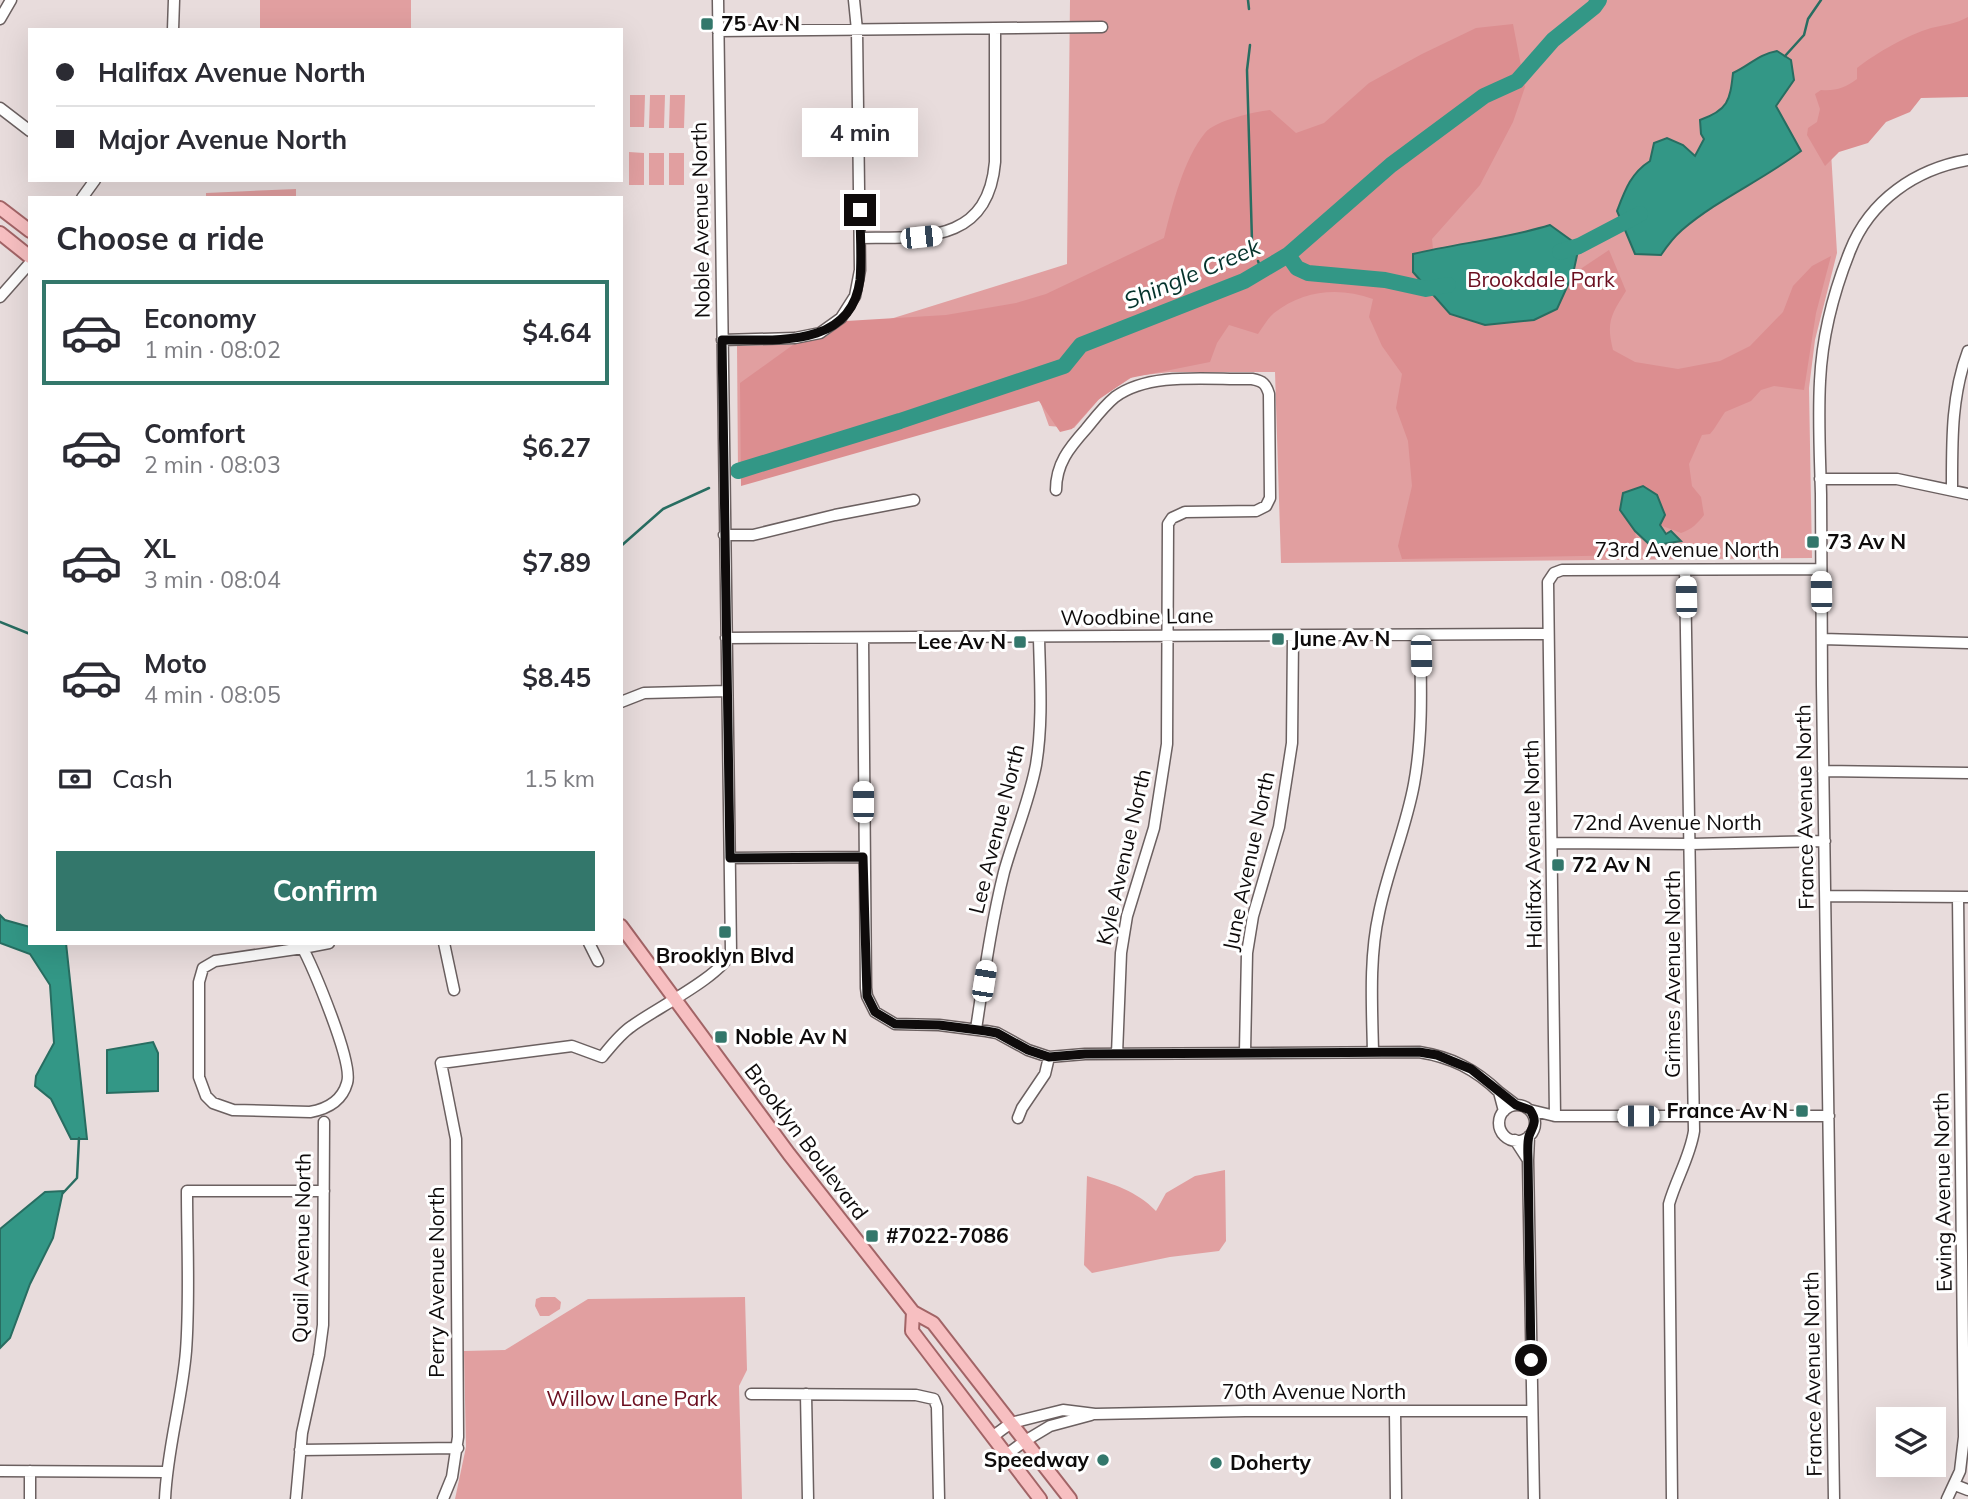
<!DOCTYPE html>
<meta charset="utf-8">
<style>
:root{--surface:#fff;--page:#f2f2f3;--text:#2b2b33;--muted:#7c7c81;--line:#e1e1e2;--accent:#33776b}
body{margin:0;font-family:Mulish,sans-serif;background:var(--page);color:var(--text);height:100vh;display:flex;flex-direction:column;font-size:26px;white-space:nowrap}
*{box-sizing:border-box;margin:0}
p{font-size:23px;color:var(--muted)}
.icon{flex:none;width:38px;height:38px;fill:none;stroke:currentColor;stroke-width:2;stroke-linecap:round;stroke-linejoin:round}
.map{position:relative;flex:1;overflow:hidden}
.drawer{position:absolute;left:28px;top:196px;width:595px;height:749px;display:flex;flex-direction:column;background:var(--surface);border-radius:0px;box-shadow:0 7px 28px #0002}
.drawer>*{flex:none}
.hud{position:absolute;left:28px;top:28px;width:595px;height:154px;border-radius:0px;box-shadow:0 7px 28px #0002;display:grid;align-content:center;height:154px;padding:0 28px;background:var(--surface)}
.tools{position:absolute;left:1876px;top:1407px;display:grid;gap:14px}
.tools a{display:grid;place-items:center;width:70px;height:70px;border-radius:0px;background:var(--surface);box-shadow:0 7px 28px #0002;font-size:35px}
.end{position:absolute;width:32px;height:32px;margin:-16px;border:9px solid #0e0b0b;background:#fff;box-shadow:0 0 0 4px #fff}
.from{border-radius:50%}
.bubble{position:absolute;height:49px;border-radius:0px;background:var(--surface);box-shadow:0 7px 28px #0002;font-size:23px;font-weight:700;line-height:49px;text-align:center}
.car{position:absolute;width:21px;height:42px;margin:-21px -10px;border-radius:9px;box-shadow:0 0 5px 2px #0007;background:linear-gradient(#fff 24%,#345 0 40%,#fff 0 76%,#345 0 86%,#fff 0)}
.hud b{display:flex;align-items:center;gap:24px;height:66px;font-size:26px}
.hud b+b{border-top:2px solid var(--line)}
.hud i{width:18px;height:18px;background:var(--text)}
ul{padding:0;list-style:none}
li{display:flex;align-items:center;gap:21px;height:105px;margin:0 14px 10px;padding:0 14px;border:4px solid transparent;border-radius:0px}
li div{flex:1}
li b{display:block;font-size:26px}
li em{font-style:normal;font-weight:700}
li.on{border-color:var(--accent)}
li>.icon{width:63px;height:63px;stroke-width:1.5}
h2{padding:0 28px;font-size:32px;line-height:84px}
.pay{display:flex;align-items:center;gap:18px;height:77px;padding:0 28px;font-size:26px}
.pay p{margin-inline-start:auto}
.primary-button{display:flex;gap:14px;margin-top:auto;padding:14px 28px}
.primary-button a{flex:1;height:80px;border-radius:0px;background:var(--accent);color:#fff;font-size:28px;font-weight:700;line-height:80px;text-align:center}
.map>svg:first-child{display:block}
.green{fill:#e19fa0}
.forest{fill:#dc8e90}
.water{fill:#339786;stroke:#286d61;stroke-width:2}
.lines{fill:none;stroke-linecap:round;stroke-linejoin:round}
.stream{stroke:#286d61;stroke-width:2.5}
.river{stroke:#339786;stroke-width:16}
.minor-casing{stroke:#6b6060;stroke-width:13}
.major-casing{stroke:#a26466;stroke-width:16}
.minor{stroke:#fff;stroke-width:10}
.major{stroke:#f7bfc1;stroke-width:12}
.route{stroke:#0e0b0b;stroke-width:9}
.poi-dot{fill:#33776b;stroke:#fff;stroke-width:2.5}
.labels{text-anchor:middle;stroke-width:6;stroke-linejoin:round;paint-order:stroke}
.poi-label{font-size:21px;font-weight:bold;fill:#0e0b0b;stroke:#fff;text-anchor:start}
.street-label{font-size:21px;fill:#0e0b0b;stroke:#fff}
.park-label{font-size:21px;fill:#6b0e1f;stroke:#fff}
.water-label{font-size:23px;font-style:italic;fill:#03322b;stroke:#fff}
</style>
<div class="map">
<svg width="1968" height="1499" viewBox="0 0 1968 1499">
<rect width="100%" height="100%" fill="#e8dcdc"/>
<!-- green -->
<path class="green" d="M260,0H411V30H260Z
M1070,0H1968V94L1882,96L1830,135L1837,253L1815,340L1809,388L1812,558L1281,563L1275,372H1171L1134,376L1101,397L1074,428L1049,426L1032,379L738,473L737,346L810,344L1067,264Z
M630,95H645L644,127H630Z
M650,95H665L664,128H649Z
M670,95H685L684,128H669Z
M629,152L644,153V185H629Z
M649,153H664V185H649Z
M669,153H684V185H669Z
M296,189V198H206V193Z
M1225,1170L1226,1241L1219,1251L1170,1257L1092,1273L1084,1265L1087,1176C1113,1184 1137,1191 1156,1211L1166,1193L1195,1176Z
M541,1297H555L561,1302L560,1309L549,1316H540L535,1306L536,1299Z
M745,1297L747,1370L739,1386L742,1499H455L466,1447L464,1351L505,1350L588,1299Z"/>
<!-- forest -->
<path class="forest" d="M1968,17V97L1921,98L1910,112L1886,122L1868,143L1839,152L1825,166L1807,135L1808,128L1817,122L1820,109L1815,94L1821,90C1836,91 1845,88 1857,79V68C1876,53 1908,35 1931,28C1944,25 1956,24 1968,17Z
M1513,24L1525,87L1513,122L1480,185L1432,239L1433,249L1413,254V273L1429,293L1485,325L1535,320L1557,309L1573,274L1609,250L1626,291C1611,315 1606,322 1613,350L1635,362L1678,369L1720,361L1750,346L1783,312L1793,286L1812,266L1831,256L1816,313L1804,390L1774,386L1761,390L1751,401L1725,412L1714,429L1710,434L1702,435L1689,464L1692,486L1701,497L1704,515C1697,524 1692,529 1681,533L1620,510L1635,531L1638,555L1402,559L1398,546L1412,486L1408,441L1396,408L1402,374L1382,346L1369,317L1373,299C1339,287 1304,290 1274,313C1268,318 1263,327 1258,334L1229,325L1217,343L1210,362L1130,378L1098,400L1072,429L1060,432L1039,401L741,486L740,383L797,342L827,336L846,321L946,315L1016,303L1046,294L1164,238C1172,206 1184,158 1205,133C1216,120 1254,112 1270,110L1296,133L1324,123L1369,83L1422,54L1476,28Z"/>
<!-- water -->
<path class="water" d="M1777,51L1791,60L1794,80L1776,106L1801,151C1763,180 1718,199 1682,230C1674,237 1667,246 1661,255L1635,254L1617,211C1625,190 1631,173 1650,161L1654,143L1667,138L1683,145L1695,156L1704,139L1701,134L1700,120C1728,110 1730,101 1733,73C1750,65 1759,54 1777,51Z
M1550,225L1579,246L1573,274L1557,309L1534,320L1485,325L1450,314L1413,272V254C1459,243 1505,239 1550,225Z
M1643,486L1657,495L1665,515L1660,525L1666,534L1671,531L1681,541L1651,546L1635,531L1620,510L1623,493Z
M0,915L5,920L30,927V943H66L87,1139H71L51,1099L35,1086L36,1076L54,1043L50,985L30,954L0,943Z
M153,1042L158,1053V1091L107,1093V1050Z
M63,1191L53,1238L30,1284L10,1338L0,1348V1229L45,1192Z"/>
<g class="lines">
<!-- stream -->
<path class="stream" d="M1248,0L1249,9
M1250,45L1247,70L1252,241
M1785,56L1804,35L1808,19L1821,0
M1258,261L1262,272
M621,546L663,509L709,488
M0,622L30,634
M63,1193L77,1178L79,1138"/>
<!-- river -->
<path class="river" d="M1560,252L1579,246L1640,214
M1288,255L1297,268L1308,273L1385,280L1426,289L1448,285
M738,471L900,421L1064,366L1081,345L1244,281L1288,255L1391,165L1484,96L1517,81L1553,40L1594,7L1599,0"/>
<defs>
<path id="minor" d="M0,19L11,0
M173,30L174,0
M718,31L1102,27
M0,108L30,131
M82,198L95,180
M860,238C923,237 988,244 995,162V29
M0,297L30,263
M722,340L795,338L820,333L841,318L855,296L860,270L857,30L854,0
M1820,479H1897L1968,494
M1056,490C1056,464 1069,448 1086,429C1095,418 1104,406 1115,397C1150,371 1211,380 1252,379C1263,381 1266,384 1269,394L1270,498L1266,506L1256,511L1185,512L1172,518L1168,524L1167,744L1154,828L1127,916L1121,953L1117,1054
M1952,490C1952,442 1951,396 1968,351
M724,535H753L835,515L914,500
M726,638L1548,634
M863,638L866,988L867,996L875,1012L895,1024L939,1025L986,1031L997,1033L1028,1050L1049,1057L1085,1054L1419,1052C1451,1057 1475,1069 1499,1092
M1822,639L1968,643
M621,702L644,693L727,691
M1823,771L1968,773
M1553,843L1691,844L1825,841
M730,858L863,857
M1826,896L1968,897
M300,943C312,965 354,1063 347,1083C342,1101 327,1109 310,1112L233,1110L213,1103L206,1096L199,1077V982L203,968L215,961L303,948L329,943
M444,943L454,990
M589,943L598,961
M976,1029C984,977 991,924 1004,872C1014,836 1029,802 1036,765C1043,723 1040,680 1039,638
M1245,1052L1247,953L1253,916L1279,827L1292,743L1293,636
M1373,1052C1372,1005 1369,958 1379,913C1388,869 1406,828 1414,784C1423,735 1421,685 1420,635
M1499 1123a18 18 0 1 1 36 0a18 18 0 1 1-36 0Z
M1530,1110L1555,1116H1829
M1504,1111L1499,1092L1516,1105
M1555,1116L1548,582L1554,573L1562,570L1821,569
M1018,1118L1022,1108L1045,1074L1049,1057
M1515,1140L1528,1160L1529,1136
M1528,1160L1534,1499
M751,1394L916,1395L934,1399L937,1407L939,1499
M806,1394L808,1499
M1395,1411L1396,1499
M992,1437L1011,1423L1063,1410L1095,1414L1245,1411H1532
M300,1450L458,1448
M1006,1455L1025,1441L1050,1426L1091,1415
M0,1471L166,1472
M30,1471V1499
M1955,1485L1968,1490
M165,1499C167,1449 182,1401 186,1351C190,1298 187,1244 187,1191H324
M296,1499L302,1433L319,1355L323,1325L324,1122
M443,1499L452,1477L458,1437L456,1139L441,1063L572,1046L602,1057C611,1046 620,1034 632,1026C655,1009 722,976 731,952L718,0
M1672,1499L1669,1204C1676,1179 1690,1157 1694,1131L1685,570
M1834,1499C1830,1228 1825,957 1822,685C1822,622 1821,558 1821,494C1820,457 1818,419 1820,381C1822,338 1834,291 1850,251C1870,200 1916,169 1968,160
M1947,1499L1960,1471L1964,1437L1958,897"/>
<path id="major" d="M0,208L30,231
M0,233L30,257
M621,926L789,1154L913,1312L933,1323L1070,1499
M913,1312L912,1331L1040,1499"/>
</defs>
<!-- minor casing -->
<use href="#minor" class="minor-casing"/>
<!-- major casing -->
<use href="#major" class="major-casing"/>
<!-- minor -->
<use href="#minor" class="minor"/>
<!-- major -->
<use href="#major" class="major"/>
</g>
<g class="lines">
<!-- route -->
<path class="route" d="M860,210C860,233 862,257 860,280C851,350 773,339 722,340L730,858L863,857L867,996L875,1012L895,1024L939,1025L986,1031L997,1033L1028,1050L1049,1057L1085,1054L1419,1052L1437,1055L1471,1069L1516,1105L1530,1110C1538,1122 1533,1125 1529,1136C1527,1143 1528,1154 1528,1160L1531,1360"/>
</g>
<!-- markers -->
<g class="poi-dot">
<rect x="700" y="17" width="14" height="14" rx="3.5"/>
<rect x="1806" y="535" width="14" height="14" rx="3.5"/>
<rect x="1271" y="632" width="14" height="14" rx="3.5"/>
<rect x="1013" y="635" width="14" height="14" rx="3.5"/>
<rect x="1551" y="858" width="14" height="14" rx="3.5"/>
<rect x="718" y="925" width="14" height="14" rx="3.5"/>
<rect x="714" y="1030" width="14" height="14" rx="3.5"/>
<rect x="1795" y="1104" width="14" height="14" rx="3.5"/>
<rect x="865" y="1229" width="14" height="14" rx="3.5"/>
<circle cx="1103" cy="1460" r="7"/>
<circle cx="1216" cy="1463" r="7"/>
</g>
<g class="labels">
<!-- poi labels -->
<g class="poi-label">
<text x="721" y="31">75 Av N</text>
<text x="1827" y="549">73 Av N</text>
<text x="1292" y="646">June Av N</text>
<text x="1006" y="649" text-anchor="end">Lee Av N</text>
<text x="1572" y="872">72 Av N</text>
<text x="725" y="963" text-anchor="middle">Brooklyn Blvd</text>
<text x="735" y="1044">Noble Av N</text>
<text x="1788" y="1118" text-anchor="end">France Av N</text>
<text x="886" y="1243">#7022-7086</text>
<text x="1089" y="1467" text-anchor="end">Speedway</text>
<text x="1230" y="1470">Doherty</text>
</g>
<!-- street labels -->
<g class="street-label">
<text transform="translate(701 220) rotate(-91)" y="7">Noble Avenue North</text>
<text x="1687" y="557">73rd Avenue North</text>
<text transform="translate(1137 617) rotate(-1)" y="7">Woodbine Lane</text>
<text transform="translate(1805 807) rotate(-91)" y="7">France Avenue North</text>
<text x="1667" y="830">72nd Avenue North</text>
<text transform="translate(997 829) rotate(-76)" y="7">Lee Avenue North</text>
<text transform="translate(1533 844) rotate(-91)" y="7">Halifax Avenue North</text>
<text transform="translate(1124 857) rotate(-77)" y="7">Kyle Avenue North</text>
<text transform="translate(1249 861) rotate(-78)" y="7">June Avenue North</text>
<text transform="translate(1673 974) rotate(-90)" y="7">Grimes Avenue North</text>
<text transform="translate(806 1142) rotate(53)" y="7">Brooklyn Boulevard</text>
<text transform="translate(1943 1192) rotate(-91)" y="7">Ewing Avenue North</text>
<text transform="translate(302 1248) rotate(-89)" y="7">Quail Avenue North</text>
<text transform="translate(437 1282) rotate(-90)" y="7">Perry Avenue North</text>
<text transform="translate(1813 1374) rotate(-91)" y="7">France Avenue North</text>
<text x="1314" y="1399">70th Avenue North</text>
</g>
<!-- park labels -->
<g class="park-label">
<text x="1541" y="287">Brookdale Park</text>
<text x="632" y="1406">Willow Lane Park</text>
</g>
<!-- water labels -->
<g class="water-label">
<text transform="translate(1192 274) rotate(-23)" y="8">Shingle Creek</text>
</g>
</g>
</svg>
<div class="tools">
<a><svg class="icon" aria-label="layers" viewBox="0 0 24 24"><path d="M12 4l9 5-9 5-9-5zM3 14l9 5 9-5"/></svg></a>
</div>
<i class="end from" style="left:1531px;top:1360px"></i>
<i class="end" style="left:860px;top:210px"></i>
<div class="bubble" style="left:802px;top:108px;width:116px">4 min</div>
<i class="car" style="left:921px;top:237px;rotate:84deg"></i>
<i class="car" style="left:1821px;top:592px;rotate:359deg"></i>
<i class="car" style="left:1686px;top:597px;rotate:359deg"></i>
<i class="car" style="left:1421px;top:656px;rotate:179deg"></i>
<i class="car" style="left:863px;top:802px;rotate:0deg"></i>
<i class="car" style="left:984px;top:981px;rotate:9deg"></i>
<i class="car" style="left:1638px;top:1116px;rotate:270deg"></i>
<div class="hud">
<b><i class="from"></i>Halifax Avenue North</b>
<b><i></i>Major Avenue North</b>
</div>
<section class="drawer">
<h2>Choose a ride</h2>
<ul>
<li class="on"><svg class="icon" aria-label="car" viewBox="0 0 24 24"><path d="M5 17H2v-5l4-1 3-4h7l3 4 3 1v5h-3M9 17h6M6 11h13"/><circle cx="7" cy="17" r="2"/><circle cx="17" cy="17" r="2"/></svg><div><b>Economy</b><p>1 min · 08:02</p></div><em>$4.64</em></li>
<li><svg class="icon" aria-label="car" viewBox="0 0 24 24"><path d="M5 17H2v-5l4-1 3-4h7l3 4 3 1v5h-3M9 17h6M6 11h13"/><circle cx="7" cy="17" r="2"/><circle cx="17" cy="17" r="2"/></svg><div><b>Comfort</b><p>2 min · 08:03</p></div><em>$6.27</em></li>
<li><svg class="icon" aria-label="car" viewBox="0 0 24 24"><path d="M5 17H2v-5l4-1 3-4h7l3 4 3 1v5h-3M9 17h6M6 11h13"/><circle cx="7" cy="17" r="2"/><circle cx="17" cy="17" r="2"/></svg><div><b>XL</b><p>3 min · 08:04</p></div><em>$7.89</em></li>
<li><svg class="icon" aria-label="car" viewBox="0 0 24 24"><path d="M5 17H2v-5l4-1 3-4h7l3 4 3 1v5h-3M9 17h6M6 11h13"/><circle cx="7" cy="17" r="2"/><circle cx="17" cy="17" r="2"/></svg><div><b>Moto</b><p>4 min · 08:05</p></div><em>$8.45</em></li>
</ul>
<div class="pay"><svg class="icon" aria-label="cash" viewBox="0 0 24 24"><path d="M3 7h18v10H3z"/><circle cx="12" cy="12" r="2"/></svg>Cash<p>1.5 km</p></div>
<div class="primary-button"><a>Confirm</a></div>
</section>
</div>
